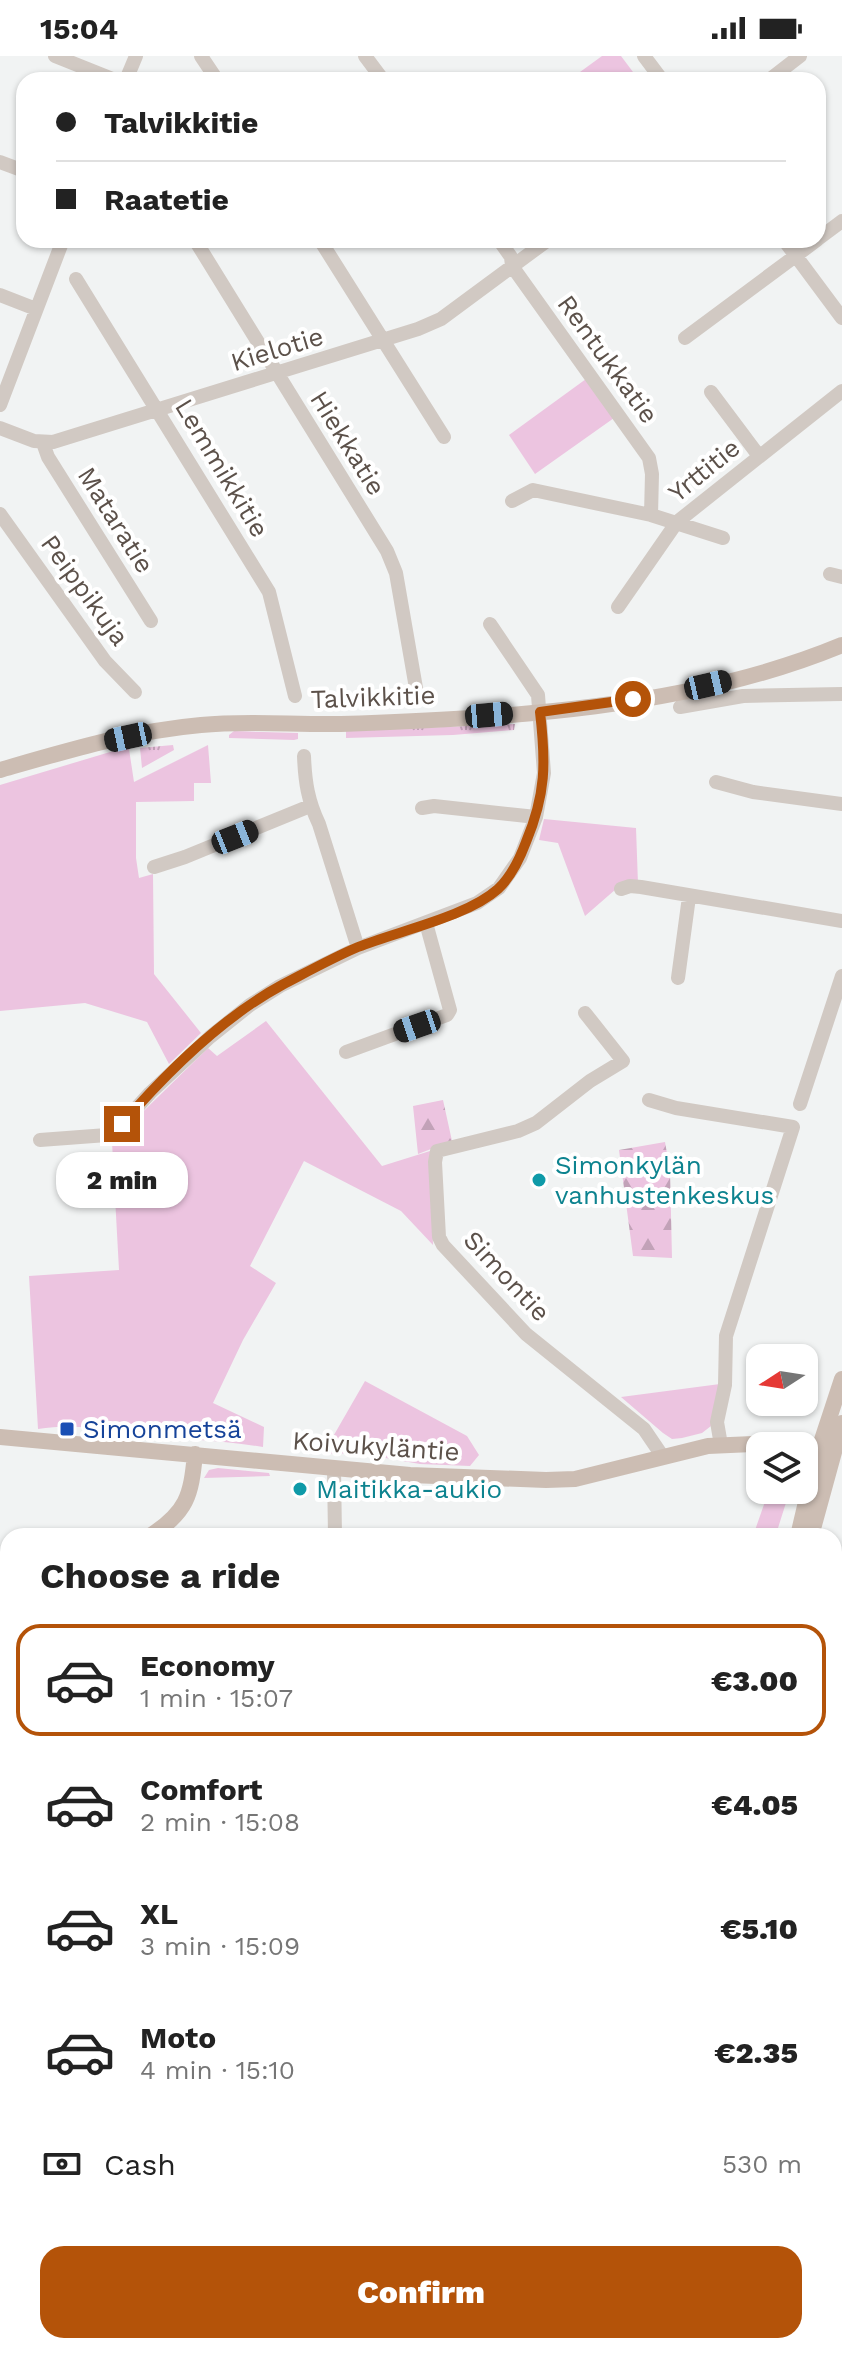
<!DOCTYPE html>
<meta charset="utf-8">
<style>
:root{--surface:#fff;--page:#f2f2f2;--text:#222;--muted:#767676;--line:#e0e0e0;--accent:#b45309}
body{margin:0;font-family:"Work Sans",sans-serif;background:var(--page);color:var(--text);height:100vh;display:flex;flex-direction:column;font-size:30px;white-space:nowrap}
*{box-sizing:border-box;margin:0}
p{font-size:26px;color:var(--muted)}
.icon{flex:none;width:44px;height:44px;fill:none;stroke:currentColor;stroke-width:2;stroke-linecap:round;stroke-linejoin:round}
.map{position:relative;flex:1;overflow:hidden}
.sheet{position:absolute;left:0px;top:1472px;width:842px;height:826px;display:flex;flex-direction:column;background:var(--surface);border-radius:24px 24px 0 0;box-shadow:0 2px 6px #0004}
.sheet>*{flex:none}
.top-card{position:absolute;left:16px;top:16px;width:810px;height:176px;border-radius:24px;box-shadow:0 2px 6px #0004;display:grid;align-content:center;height:176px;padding:0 40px;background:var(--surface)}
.needle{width:52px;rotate:258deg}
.controls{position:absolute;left:746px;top:1288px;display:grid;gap:16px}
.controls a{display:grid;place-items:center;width:72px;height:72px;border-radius:16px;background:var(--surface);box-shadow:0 2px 6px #0004;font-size:40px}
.end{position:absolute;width:36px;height:36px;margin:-18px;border:10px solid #b45309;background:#fff;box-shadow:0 0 0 4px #fff}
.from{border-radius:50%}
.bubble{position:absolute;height:56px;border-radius:24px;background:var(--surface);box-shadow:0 2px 6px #0004;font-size:26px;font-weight:800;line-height:56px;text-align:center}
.car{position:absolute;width:24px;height:48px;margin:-24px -12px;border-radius:10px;box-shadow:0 0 6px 2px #0007;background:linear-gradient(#222 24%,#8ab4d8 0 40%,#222 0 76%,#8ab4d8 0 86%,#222 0)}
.top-card b{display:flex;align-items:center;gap:28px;height:76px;font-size:30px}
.top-card b+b{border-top:2px solid var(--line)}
.top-card i{width:20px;height:20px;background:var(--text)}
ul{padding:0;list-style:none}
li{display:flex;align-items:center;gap:24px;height:112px;margin:0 16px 12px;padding:0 24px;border:4px solid transparent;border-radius:24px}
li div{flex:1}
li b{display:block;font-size:30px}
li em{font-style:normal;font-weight:800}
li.active{border-color:var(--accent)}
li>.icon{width:72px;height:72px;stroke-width:1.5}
h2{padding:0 40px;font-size:36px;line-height:96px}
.pay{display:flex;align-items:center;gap:20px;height:88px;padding:0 40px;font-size:30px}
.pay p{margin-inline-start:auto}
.button{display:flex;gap:16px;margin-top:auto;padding:16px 40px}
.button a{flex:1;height:92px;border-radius:24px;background:var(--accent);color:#fff;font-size:32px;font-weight:800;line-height:92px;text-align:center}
.status{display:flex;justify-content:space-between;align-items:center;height:56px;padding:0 40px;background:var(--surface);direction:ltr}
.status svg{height:22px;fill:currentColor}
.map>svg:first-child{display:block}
.grass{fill:url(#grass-tufts)}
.forest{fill:url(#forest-firs)}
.park{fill:#ecc4e0}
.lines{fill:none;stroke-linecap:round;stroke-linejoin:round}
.stream{stroke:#e49f95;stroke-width:3}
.minor{stroke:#d1c9c3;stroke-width:14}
.major{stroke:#ccbdb3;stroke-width:16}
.route{stroke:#b45309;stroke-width:10}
.culture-dot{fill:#0f9aa8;stroke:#fff;stroke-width:3}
.transit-dot{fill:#1a4fb4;stroke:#fff;stroke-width:3}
.labels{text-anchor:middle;stroke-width:8;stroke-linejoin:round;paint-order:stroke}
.street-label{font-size:26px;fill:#5c514a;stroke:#fff}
.culture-label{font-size:26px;fill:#0d838f;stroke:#fff;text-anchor:start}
.transit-label{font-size:26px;fill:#164399;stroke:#fff;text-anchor:start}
</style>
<div class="status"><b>15:04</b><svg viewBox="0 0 49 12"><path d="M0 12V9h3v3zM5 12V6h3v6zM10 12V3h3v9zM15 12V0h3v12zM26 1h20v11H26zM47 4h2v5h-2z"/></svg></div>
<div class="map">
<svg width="842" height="2297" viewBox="0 0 842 2297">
<defs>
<pattern id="grass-tufts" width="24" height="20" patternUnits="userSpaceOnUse" patternTransform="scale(2)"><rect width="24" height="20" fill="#ecc4e0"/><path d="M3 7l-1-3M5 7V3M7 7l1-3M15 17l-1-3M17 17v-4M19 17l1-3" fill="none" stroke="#c2a2b8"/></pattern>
<pattern id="forest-firs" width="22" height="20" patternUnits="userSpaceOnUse" patternTransform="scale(2)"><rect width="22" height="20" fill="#ecc4e0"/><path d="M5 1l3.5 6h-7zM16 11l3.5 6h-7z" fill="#c2a2b8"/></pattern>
</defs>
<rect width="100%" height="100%" fill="#f1f3f3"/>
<!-- grass -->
<path class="grass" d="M515,668L514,674L453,679L346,682V675Z
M234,675L298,677V683L294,684L229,682V679Z
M173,689L174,694L142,712L140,692Z
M218,1412L269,1417L270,1420L204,1422L209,1414Z
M242,2290H453L450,2297H239Z"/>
<!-- forest -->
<path class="forest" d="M443,1044L452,1085L418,1098L413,1050Z
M665,1086L670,1115L672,1202L633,1200L619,1094Z"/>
<!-- park -->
<path class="park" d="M602,0H621L639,24H569Z
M586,323L614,362L535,418L509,379Z
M208,689L211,727H194V745L136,746V802L139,822L153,818L154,918L201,977L169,1008L147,966L85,947L0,955V729L120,693H129L134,726Z
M544,763L636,772L638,828L616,833L585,860L558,787L539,784Z
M266,965L382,1110L430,1095L433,1189L401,1155L304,1105L250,1210L276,1227L243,1284L213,1347L264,1371L263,1391C227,1385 193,1384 157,1380C117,1375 78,1367 38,1373L29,1220L119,1214L112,1086L208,992L217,1000Z
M365,1325L467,1380L479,1399L470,1410L420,1408L357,1397L323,1398Z
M720,1328L711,1370L702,1377L682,1382L672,1383L663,1377L621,1341Z
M769,1434H790L778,1472L782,1474L781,1480H753Z
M834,1533L842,1536V1936L834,1938Z
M0,1742H6L8,1868L0,1867Z
M8,1936V2174L0,2179V1938Z
M842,2189V2297H672V2290H834V2190Z
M500,2290H656L657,2297H498Z"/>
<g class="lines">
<!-- stream -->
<path class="stream" d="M834,1886L842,1884
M0,2124L8,2123
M834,2174L842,2173
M834,2186L842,2185"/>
<!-- minor -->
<path class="minor" d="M55,0L115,24
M201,0L217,24
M365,0L383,24
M644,0L662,24
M126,24L136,0
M769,24L800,0
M0,106L24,115
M818,183L842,165
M195,184L387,495L396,517L416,632
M320,184L444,381
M499,184L511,201L512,210L649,402L652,418L651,459
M784,184L842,262
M76,223L269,536L295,640
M0,239L36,253
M685,282L817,184
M711,336L759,400
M0,349L63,184
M0,372L34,385L53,386L418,273L441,263L548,184
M43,387L48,401L151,565
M512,445L533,434L651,459L723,482
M0,458L105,605L135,636
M830,518L842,521
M618,551L677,466L842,335
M680,651L743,640L842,638
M304,700C305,726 308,745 319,768L358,892
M716,726L753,736L842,748
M422,752L434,750L536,761
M154,811L185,801L310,750
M621,833L630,830L641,831L842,865
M678,922L689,841
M585,957L623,1005L590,1025L536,1067L518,1075L437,1095L435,1106L439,1181L443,1189L526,1278L644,1373L663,1401
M346,996L447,959L450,954L426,867
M649,1044L676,1052L793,1071L726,1280L725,1329L717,1366L721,1389
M800,1048L842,920
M40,1084L107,1079L122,1068L150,1037L210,981L250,949L280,930L358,892L477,847L499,832L520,802L536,761L544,717L538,639L490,568
M334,1413L335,1480
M0,1621L8,1624
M0,1735H8
M0,1931L8,1929"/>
<!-- major -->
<path class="major" d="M0,714C66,695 132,675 201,669C247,664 294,669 341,668C505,662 688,653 842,589
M0,1381L410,1419L546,1424L575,1423L708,1390L773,1387L788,1390
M150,1480C187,1456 191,1440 195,1398
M798,1480L817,1399L842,1323
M811,1480L842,1367
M0,1655L8,1638
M467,2297L469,2290"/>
</g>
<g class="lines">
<!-- route -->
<path class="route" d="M122,1068C167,1016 221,962 282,929C307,916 332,902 358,891C398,875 467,861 498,833C511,821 520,802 526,786C546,738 546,707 540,656L633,643"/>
</g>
<!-- markers -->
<g class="culture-dot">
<circle cx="539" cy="1124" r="8"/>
<circle cx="300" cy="1433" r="8"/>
</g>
<rect class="transit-dot" x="59" y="1365" width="16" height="16" rx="4"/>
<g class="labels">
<!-- street labels -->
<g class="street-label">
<text transform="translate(277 293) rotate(-17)" y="9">Kielotie</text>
<text transform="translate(608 303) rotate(54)" y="9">Rentukkatie</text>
<text transform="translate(348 387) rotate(58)" y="9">Hiekkatie</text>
<text transform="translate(222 412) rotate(59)" y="9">Lemmikkitie</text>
<text transform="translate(704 414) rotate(-39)" y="9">Yrttitie</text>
<text transform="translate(116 464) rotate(58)" y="9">Mataratie</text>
<text transform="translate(85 534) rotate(54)" y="9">Peippikuja</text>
<text transform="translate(373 641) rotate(-2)" y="9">Talvikkitie</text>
<text transform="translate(507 1220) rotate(47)" y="9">Simontie</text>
<text transform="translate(376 1390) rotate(4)" y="9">Koivukyläntie</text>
</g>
<!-- culture labels -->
<g class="culture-label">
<text x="555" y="1118">Simonkylän<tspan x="555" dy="30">vanhustenkeskus</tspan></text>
<text x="316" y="1442">Maitikka-aukio</text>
</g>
<!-- transit labels -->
<g class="transit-label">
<text x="83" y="1382">Simonmetsä</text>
</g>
</g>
</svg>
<div class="controls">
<a><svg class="needle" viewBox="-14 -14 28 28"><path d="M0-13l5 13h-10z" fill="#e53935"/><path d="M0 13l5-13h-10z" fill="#767676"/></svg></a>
<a><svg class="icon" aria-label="layers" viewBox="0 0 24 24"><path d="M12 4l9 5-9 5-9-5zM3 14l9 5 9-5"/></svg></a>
</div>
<i class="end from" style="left:633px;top:643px"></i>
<i class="end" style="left:122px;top:1068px"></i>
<div class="bubble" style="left:56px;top:1096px;width:132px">2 min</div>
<i class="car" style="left:708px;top:629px;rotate:77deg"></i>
<i class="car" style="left:489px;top:659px;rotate:85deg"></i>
<i class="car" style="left:128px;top:681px;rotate:258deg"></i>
<i class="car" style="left:235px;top:781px;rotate:68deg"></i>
<i class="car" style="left:417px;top:970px;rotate:251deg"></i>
<div class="top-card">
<b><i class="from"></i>Talvikkitie</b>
<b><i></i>Raatetie</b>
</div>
<section class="sheet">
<h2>Choose a ride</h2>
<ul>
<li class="active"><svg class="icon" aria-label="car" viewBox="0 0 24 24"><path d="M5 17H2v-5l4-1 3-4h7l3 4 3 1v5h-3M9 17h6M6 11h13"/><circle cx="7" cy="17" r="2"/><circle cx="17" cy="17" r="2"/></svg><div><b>Economy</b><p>1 min · 15:07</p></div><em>€3.00</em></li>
<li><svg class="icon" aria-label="car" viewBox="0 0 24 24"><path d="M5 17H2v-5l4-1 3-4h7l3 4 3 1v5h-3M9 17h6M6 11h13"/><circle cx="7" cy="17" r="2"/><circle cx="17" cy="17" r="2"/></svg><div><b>Comfort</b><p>2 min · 15:08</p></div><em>€4.05</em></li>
<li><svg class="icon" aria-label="car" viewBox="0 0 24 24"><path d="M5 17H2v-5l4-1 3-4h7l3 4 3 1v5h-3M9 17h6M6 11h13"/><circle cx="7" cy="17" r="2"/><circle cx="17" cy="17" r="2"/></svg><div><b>XL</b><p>3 min · 15:09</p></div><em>€5.10</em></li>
<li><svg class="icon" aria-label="car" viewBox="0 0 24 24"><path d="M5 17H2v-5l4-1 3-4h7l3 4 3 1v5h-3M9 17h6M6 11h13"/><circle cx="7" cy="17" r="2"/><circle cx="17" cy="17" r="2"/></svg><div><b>Moto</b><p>4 min · 15:10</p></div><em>€2.35</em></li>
</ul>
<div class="pay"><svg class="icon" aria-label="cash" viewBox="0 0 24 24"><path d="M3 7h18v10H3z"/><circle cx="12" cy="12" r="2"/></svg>Cash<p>530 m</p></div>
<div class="button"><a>Confirm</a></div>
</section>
</div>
